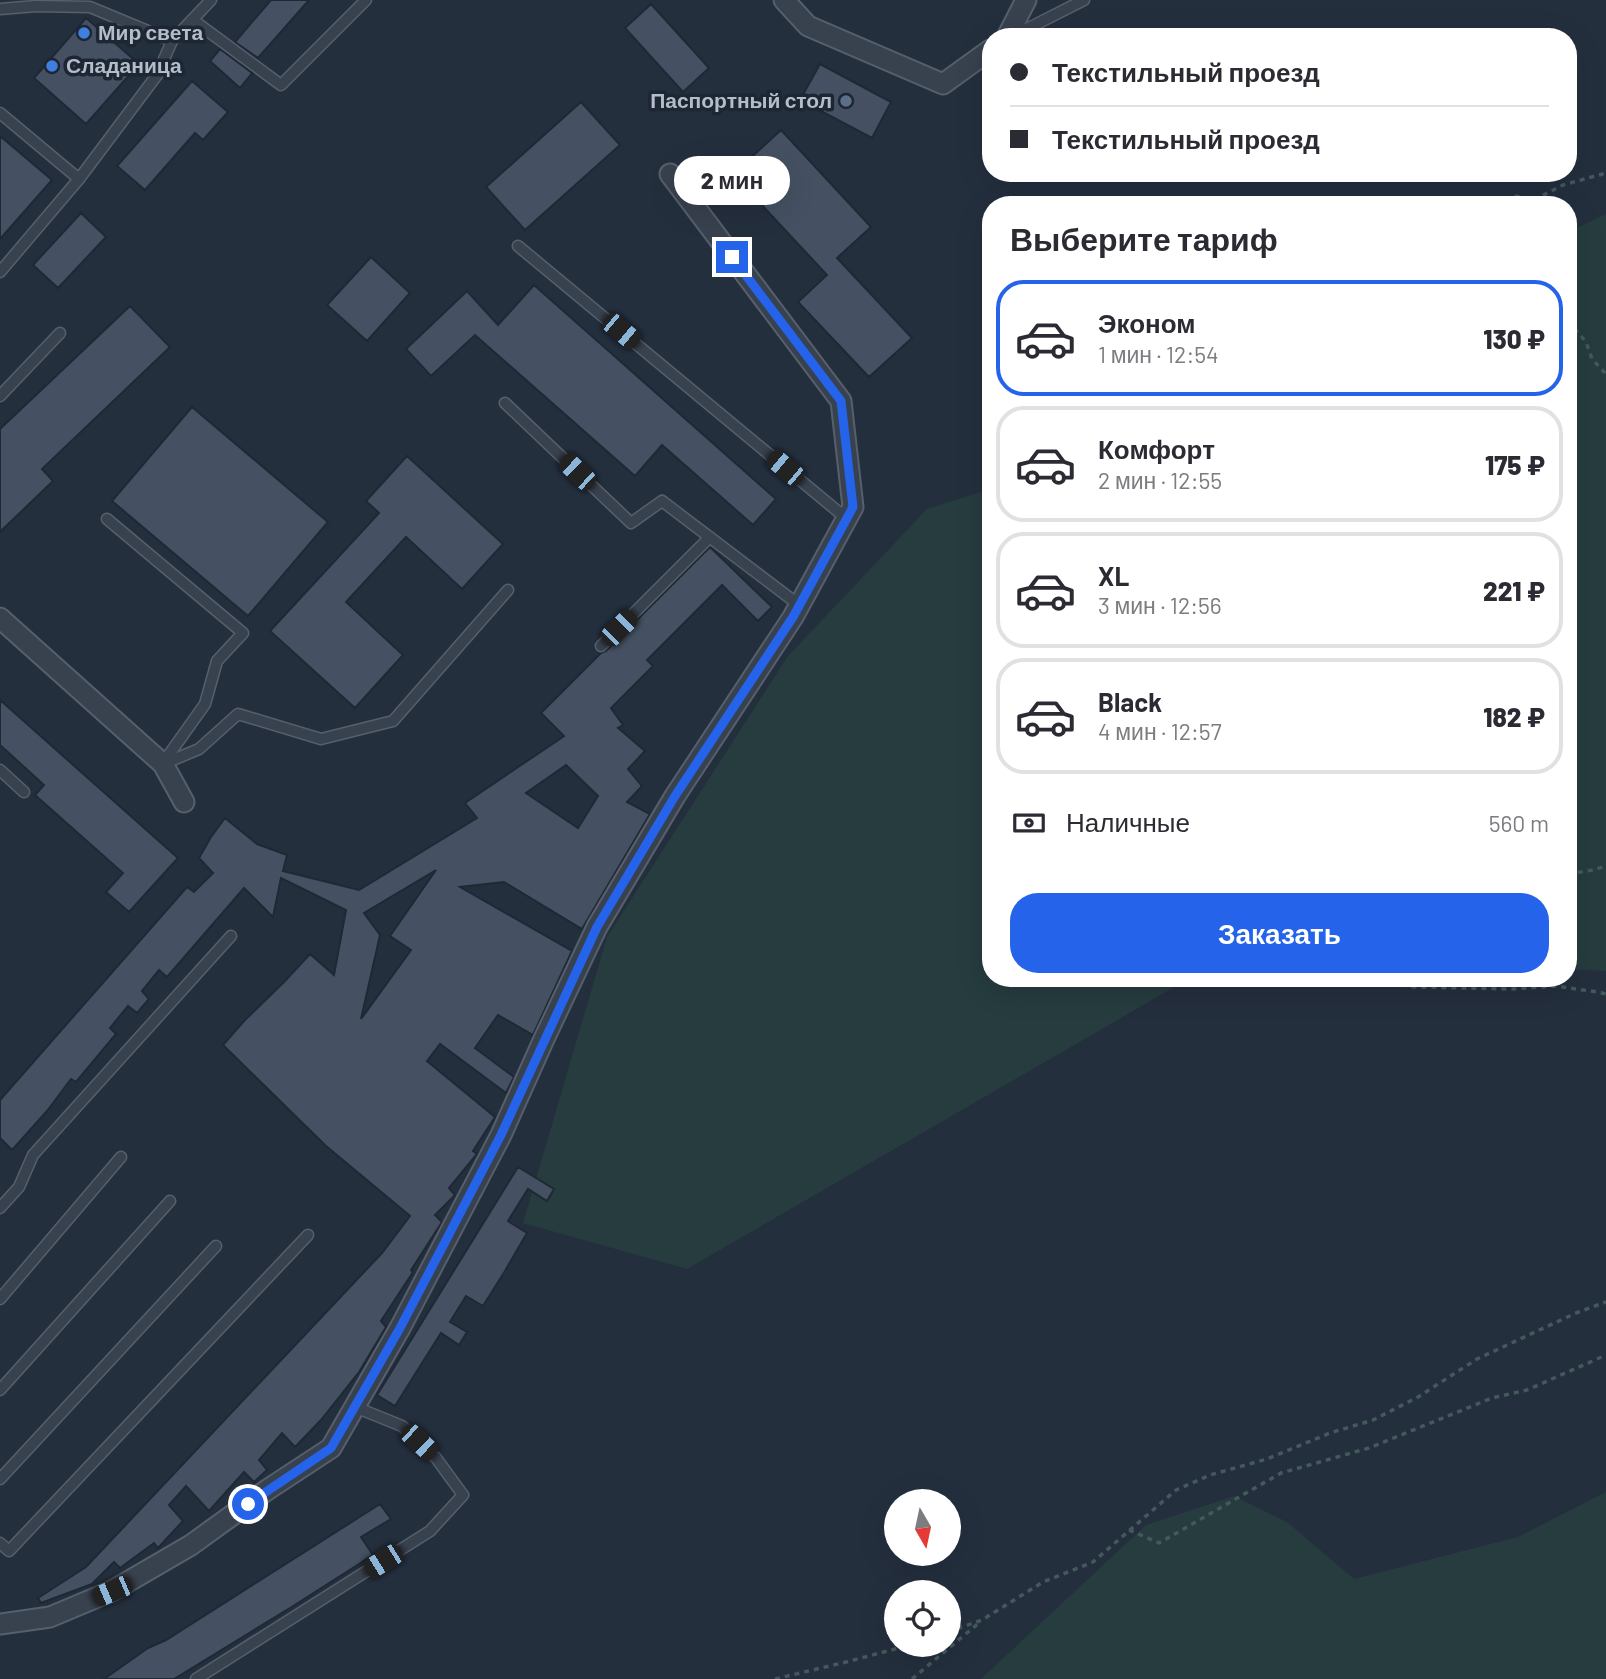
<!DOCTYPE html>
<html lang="ru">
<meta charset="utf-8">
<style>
:root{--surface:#fff;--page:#f2f2f3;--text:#2b2b33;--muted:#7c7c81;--line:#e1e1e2;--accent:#2563eb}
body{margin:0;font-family:Barlow,sans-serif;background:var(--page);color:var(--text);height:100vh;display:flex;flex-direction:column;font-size:26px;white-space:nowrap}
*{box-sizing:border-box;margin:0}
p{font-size:23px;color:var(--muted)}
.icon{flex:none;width:38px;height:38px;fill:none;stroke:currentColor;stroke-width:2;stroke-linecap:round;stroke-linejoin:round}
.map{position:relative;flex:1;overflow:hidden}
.details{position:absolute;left:982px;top:196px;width:595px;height:791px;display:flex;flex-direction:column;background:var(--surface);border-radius:28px;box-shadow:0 7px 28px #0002}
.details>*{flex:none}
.guide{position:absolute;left:982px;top:28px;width:595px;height:154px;border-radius:28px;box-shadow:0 7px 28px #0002;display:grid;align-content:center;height:154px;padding:0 28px;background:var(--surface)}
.needle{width:46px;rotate:171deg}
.buttons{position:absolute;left:884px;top:1489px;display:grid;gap:14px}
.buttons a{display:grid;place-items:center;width:77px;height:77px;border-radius:50%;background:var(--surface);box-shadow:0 7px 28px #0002;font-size:35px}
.end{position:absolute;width:32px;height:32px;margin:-16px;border:9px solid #2563eb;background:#fff;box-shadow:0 0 0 4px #fff}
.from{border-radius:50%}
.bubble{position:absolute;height:49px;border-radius:24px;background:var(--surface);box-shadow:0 7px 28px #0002;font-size:23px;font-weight:800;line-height:49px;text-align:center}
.car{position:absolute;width:21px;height:42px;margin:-21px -10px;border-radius:9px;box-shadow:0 0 5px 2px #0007;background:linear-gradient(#222 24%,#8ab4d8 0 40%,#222 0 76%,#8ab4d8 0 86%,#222 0)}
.guide b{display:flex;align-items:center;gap:24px;height:66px;font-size:26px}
.guide b+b{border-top:2px solid var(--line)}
.guide i{width:18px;height:18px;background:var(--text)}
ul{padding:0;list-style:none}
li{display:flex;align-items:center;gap:21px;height:116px;margin:0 14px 10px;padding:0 14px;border:4px solid var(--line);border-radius:28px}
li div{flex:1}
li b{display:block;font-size:26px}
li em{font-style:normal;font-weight:800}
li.current{border-color:var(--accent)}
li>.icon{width:63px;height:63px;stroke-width:1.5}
h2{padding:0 28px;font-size:32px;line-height:84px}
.pay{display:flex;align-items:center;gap:18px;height:77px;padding:0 28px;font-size:26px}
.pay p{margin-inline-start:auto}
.primary-button{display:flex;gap:14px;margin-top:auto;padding:14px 28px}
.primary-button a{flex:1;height:80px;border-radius:28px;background:var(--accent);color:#fff;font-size:28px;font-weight:800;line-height:80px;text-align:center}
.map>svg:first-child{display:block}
.green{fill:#263c3f}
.building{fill:#455162;stroke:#1f2835;stroke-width:2;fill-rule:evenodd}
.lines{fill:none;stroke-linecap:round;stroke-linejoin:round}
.service-casing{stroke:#565f6c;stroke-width:13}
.minor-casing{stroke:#565f6c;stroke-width:23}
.path{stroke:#44595c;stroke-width:3.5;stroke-dasharray:5 5;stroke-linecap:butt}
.service{stroke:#38414e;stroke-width:10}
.minor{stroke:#38414e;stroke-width:19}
.route{stroke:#2563eb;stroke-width:9}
.shop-dot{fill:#3f7fe0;stroke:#1d2633;stroke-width:2.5}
.service-dot{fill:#5c6f8a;stroke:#1d2633;stroke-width:2.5}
.labels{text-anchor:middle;stroke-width:7;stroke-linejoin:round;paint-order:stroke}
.poi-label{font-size:21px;font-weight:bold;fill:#b4bcc9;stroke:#1d2633;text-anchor:start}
</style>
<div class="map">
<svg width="1606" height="1679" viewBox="0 0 1606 1679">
<rect width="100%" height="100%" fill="#242f3e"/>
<!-- green -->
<path class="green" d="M1606,214V971L1568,969V232Z
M990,489V978H1190L687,1269L523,1223L607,937L788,656L927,509Z
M1606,1492V1679H981L1146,1525L1234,1496L1287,1522L1354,1579L1518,1537Z"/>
<!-- building -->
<path class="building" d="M271,0H309L258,58L235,42Z
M651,4L709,68L683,92L625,28Z
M86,18L139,64L86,124L34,78Z
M220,49L252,73L240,88L210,61Z
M820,64L891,102L872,138L800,100Z
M192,81L228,112L203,140L195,133L145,190L117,166Z
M581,102L620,145L525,230L486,187Z
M781,130L871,227L837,258L912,338L869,377L798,302L827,275L733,174Z
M0,136L52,180L0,239Z
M81,213L106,237L58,288L33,265Z
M371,257L410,293L367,341L327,305Z
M534,285L776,499L753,525L662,445L635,476L475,335L431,376L406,349L467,291L498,325Z
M130,306L170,347L42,469L53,481L0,532V429Z
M192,407L328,522L248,616L112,501Z
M407,456L503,544L462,589L406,537L346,602L403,655L355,708L270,631L379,513L366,501Z
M710,547L772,607L758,621L722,585L647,660L653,666L611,708L623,725L618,728L645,751L628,769L642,786L627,802L650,814L582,929L504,882L460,887L572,951L533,1035L498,1015L475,1048L514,1077L506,1093L440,1044L427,1061L495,1117L473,1151L477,1154L449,1188L455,1195L435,1215L442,1222L411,1270L413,1272L381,1321L386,1327L359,1372L321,1420L295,1447L282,1433L259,1460L267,1470L254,1482L244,1472L209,1511L186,1486L169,1505L183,1521L158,1548L154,1543L120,1568L114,1562L92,1584L41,1603L38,1598L86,1567L382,1253L410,1216L326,1146L223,1045L244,1021L285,981L310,954L334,975L346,910L281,878L273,917L244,888L167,977L159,970L142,991L149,999L137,1013L128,1006L110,1028L116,1034L76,1082L71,1079L47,1111L12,1150L0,1138V1100L187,887L194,892L213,873L199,858L211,837L225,818L257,844L287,855L283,871L359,890L477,818L465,803L564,736L541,713L601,653L606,651ZM566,765L598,796L578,828L526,793ZM436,870L390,936L411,950L361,1019L380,935L364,913Z
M0,700L178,858L129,912L106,892L123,873L35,795L44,785L0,745Z
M518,1167L554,1189L547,1201L528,1189L508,1221L527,1233L505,1271L483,1306L466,1296L450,1322L467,1332L459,1345L441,1333L395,1406L377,1395Z
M380,1504L391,1519L361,1537L373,1555L290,1608L174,1679H104L148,1648L166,1640Z"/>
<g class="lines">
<defs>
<path id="service" d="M0,9L36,6L90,7L172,41L211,0
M193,20L281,85L366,0
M1011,37L1084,0
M0,113L79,179L0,272
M79,179L157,75L172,41
M518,246L847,519
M0,396L60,333
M505,403L631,523L662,501L799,605
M107,519L243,633L217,661L205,704L163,763
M601,646L710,537
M163,764L199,749L238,714L321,739L393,721L508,590
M0,770L24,792
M0,1208L19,1187L33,1155L231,936
M0,1299L121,1157
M0,1390L170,1201
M0,1479L216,1246
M0,1543L9,1551L308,1235
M196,1679L430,1531L463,1495L436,1458L402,1426L355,1407"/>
<path id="minor" d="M784,0L808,26L943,84L990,50
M1007,37L1026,0
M0,618L163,764L184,802
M0,1624L50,1617L112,1591L191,1545L267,1490L331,1448L400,1328L501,1135L544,1039L597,927L675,796L793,617L853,507L841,401L670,174"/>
</defs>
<!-- service casing -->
<use href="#service" class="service-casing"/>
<!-- minor casing -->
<use href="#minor" class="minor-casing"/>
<!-- path -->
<path class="path" d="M1497,205L1516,196L1532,201L1563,185L1606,173
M1568,321L1586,342L1592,359L1606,374
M1568,874L1593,870L1606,866
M1352,978L1415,987L1512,989L1556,986L1597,992L1606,994
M1129,1530L1159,1543L1281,1473L1369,1448L1492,1398L1527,1390L1606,1355
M948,1632L982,1620L1043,1582L1093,1562L1176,1490L1210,1475L1267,1459L1330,1433L1373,1420L1418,1397L1477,1359L1576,1313L1606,1302
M775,1679L846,1662L910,1645
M912,1679L980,1622"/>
<!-- service -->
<use href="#service" class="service"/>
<!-- minor -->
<use href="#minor" class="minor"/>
</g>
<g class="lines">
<!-- route -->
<path class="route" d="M248,1504L331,1448L400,1328L501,1135L597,927L675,796L793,617L853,507L841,401L732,257"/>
</g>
<!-- markers -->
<g class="shop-dot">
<circle cx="84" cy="33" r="7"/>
<circle cx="52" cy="66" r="7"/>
</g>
<circle class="service-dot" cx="846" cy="101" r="7"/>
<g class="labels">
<!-- poi labels -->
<g class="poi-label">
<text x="98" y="40">Мир света</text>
<text x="66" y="73">Сладаница</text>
<text x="832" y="108" text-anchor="end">Паспортный стол</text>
</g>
</g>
</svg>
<div class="buttons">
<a><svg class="needle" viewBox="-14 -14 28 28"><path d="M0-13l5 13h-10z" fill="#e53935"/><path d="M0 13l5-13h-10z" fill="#7c7c81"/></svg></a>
<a><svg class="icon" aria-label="locate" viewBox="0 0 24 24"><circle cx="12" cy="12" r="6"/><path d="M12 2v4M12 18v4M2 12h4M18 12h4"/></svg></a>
</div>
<i class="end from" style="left:248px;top:1504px"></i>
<i class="end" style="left:732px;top:257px"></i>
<div class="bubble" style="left:674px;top:156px;width:116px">2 мин</div>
<i class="car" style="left:621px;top:331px;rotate:130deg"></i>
<i class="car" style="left:785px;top:468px;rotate:310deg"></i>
<i class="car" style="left:577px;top:472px;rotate:314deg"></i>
<i class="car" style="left:619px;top:628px;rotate:45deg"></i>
<i class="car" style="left:419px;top:1442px;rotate:133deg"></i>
<i class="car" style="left:383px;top:1561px;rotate:238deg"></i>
<i class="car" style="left:112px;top:1591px;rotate:247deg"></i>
<div class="guide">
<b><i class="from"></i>Текстильный проезд</b>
<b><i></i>Текстильный проезд</b>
</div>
<section class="details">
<h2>Выберите тариф</h2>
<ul>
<li class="current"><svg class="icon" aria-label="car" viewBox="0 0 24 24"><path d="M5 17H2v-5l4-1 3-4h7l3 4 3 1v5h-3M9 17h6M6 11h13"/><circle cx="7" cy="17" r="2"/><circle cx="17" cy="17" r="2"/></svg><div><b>Эконом</b><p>1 мин · 12:54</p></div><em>130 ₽</em></li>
<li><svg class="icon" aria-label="car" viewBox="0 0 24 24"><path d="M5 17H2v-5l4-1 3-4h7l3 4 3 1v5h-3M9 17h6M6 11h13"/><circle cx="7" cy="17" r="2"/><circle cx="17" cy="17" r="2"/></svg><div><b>Комфорт</b><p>2 мин · 12:55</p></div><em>175 ₽</em></li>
<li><svg class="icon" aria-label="car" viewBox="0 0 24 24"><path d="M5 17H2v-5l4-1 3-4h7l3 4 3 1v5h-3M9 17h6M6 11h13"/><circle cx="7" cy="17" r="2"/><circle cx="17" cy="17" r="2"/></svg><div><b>XL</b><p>3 мин · 12:56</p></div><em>221 ₽</em></li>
<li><svg class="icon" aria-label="car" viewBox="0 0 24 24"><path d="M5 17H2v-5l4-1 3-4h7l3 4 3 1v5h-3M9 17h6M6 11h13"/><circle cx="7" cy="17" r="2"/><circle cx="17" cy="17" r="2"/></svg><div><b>Black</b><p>4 мин · 12:57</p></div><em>182 ₽</em></li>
</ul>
<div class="pay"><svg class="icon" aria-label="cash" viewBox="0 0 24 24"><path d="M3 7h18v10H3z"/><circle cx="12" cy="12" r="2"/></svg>Наличные<p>560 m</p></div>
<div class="primary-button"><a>Заказать</a></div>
</section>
</div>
